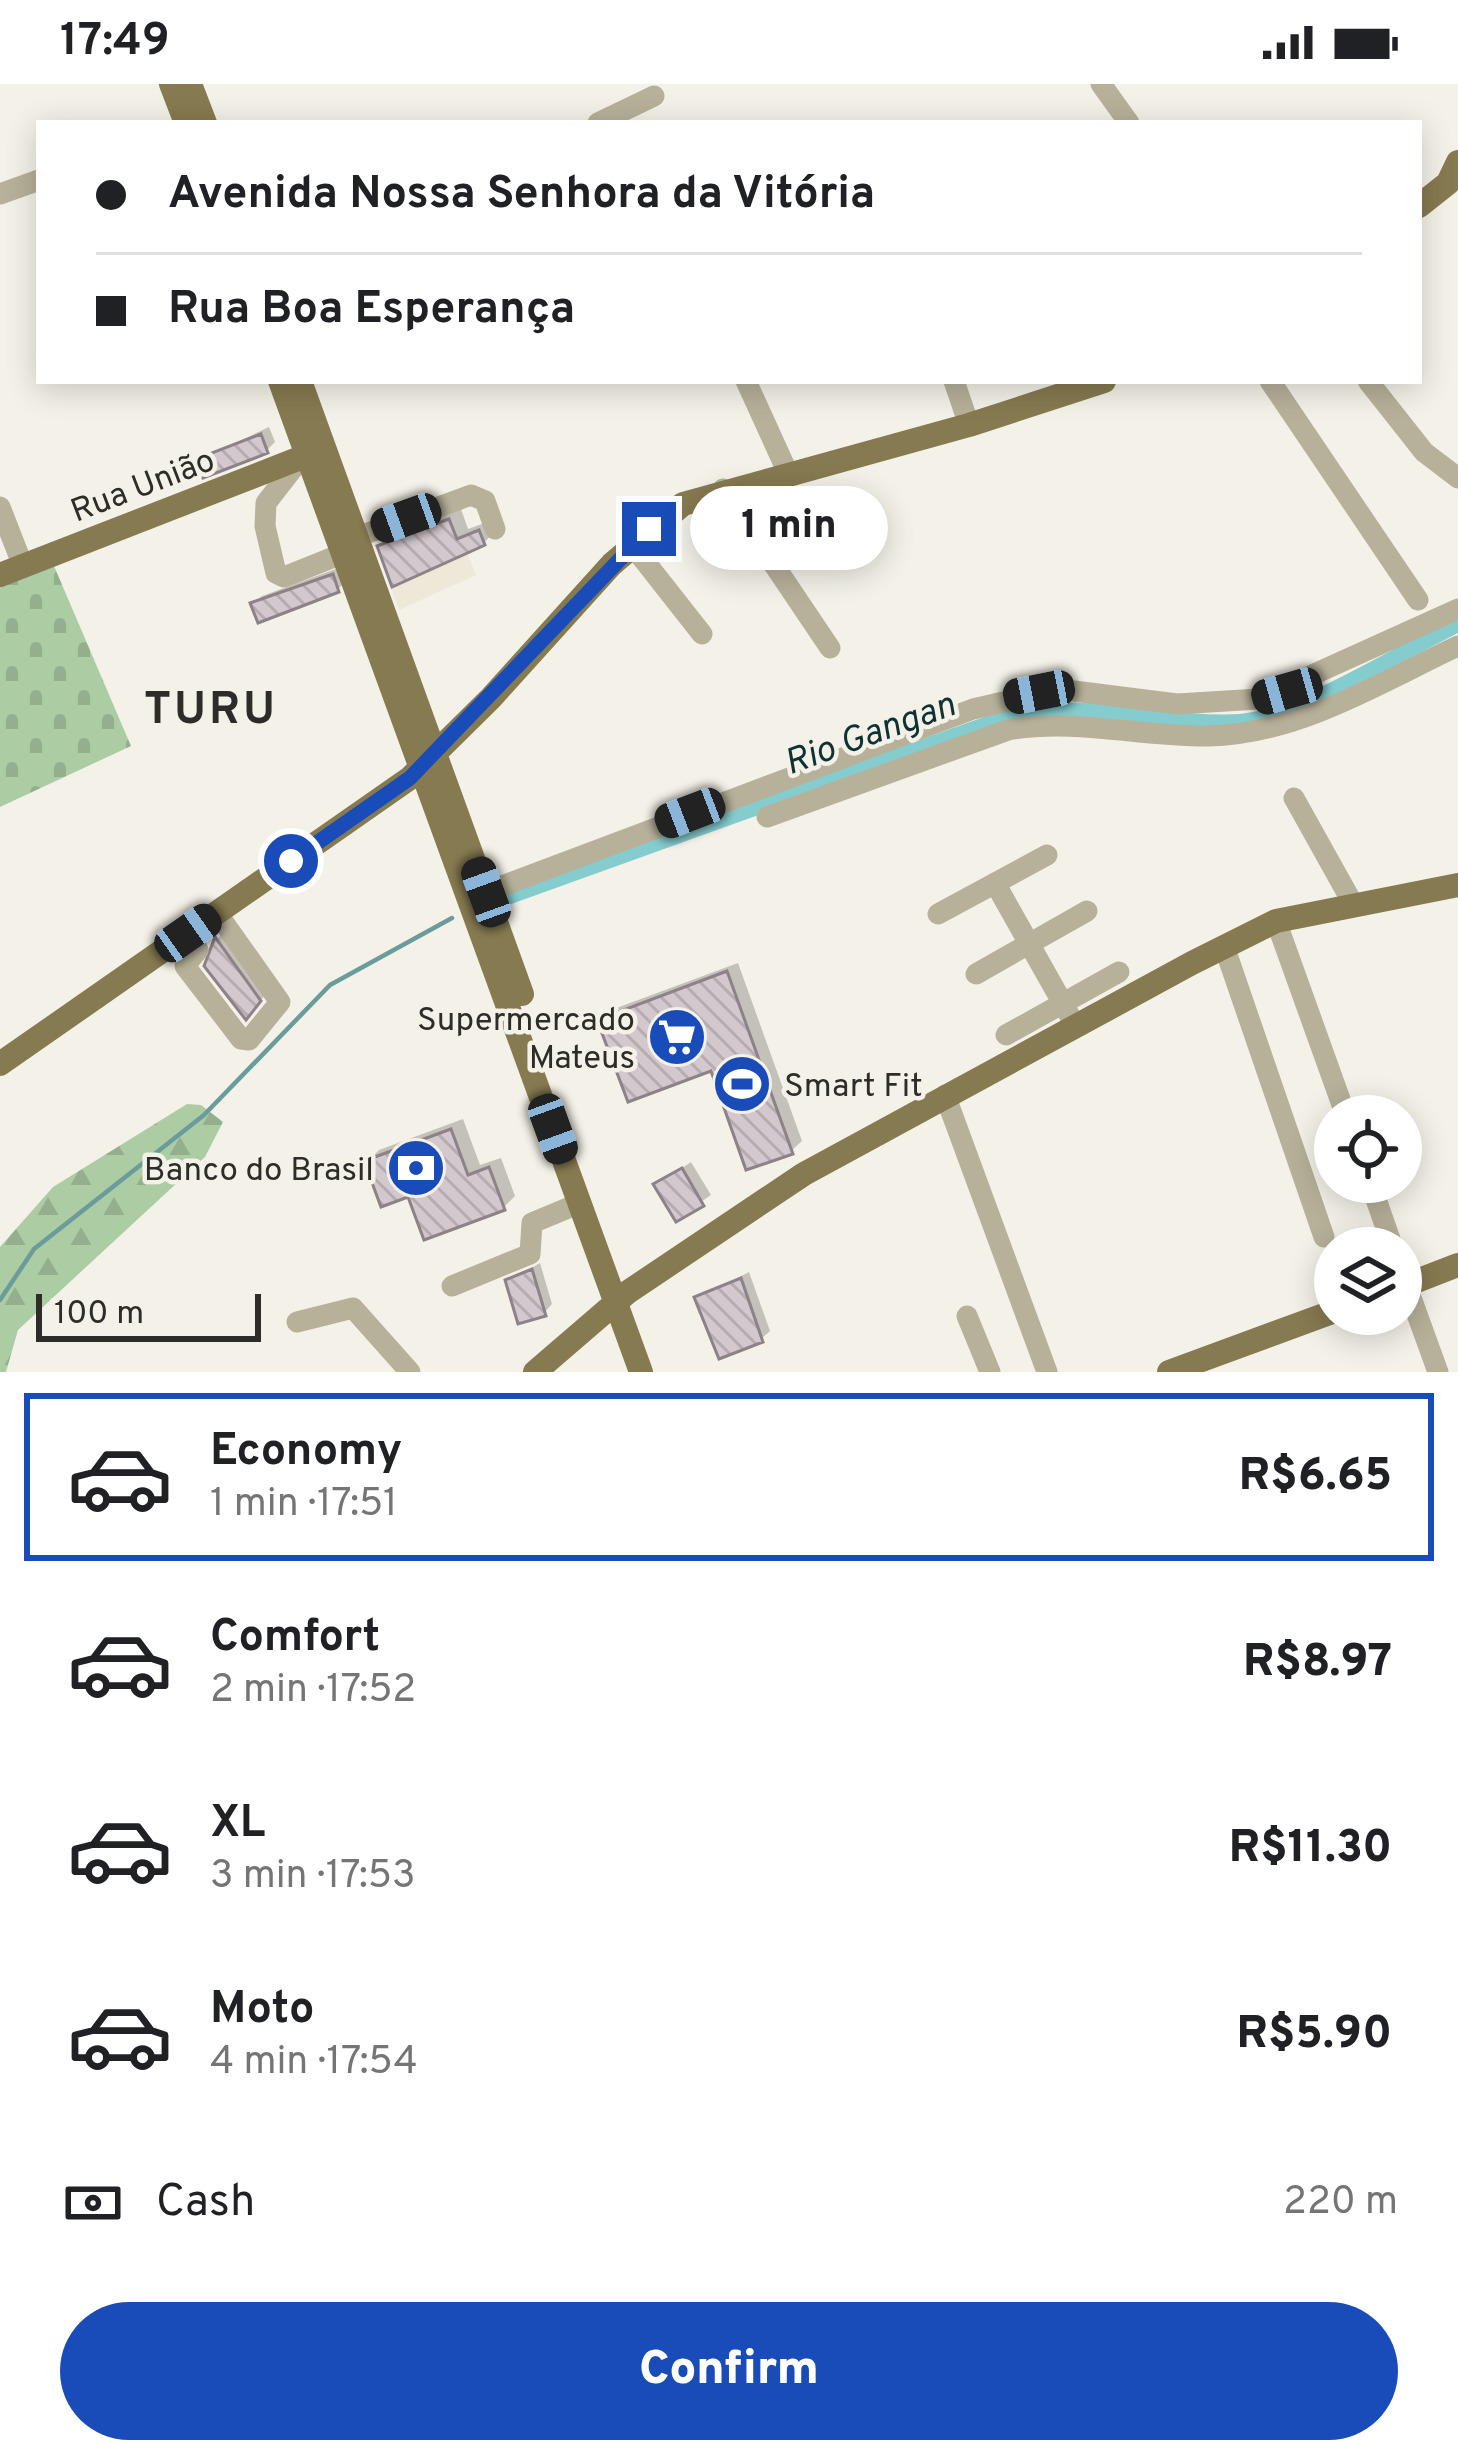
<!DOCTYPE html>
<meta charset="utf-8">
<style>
:root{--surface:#fff;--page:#f2f2f2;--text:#202124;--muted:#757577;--line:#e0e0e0;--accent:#1a4cb9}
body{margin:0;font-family:Overpass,sans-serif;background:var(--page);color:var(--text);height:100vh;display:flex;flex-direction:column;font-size:45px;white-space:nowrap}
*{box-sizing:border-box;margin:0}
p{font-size:39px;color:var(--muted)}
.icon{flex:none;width:66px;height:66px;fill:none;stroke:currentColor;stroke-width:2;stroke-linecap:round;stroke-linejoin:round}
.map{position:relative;height:1288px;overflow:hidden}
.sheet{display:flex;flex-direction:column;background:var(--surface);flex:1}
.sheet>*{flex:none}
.hud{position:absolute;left:36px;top:36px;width:1386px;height:264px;border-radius:0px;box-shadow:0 6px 30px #0003;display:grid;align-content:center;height:264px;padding:0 60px;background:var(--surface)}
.buttons{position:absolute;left:1314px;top:1011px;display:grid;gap:24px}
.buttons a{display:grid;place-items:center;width:108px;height:108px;border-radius:50%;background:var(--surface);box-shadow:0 6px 30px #0003;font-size:60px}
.scale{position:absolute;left:36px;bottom:30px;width:225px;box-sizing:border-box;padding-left:12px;border:6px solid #2d2c28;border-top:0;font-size:33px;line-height:42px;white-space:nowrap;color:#2d2c28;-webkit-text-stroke:9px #f4f2e8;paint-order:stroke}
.end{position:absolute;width:54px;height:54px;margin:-27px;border:15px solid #1a4cb9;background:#fff;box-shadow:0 0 0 6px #fff}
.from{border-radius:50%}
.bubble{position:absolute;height:84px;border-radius:42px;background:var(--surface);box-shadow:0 6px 30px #0003;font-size:39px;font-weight:800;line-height:84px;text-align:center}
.car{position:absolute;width:36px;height:72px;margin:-36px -18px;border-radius:15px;box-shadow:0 0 9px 3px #0007;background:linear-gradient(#222 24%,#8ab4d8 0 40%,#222 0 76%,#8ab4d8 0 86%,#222 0)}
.hud b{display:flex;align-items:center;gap:42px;height:114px;font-size:45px}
.hud b+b{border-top:3px solid var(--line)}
.hud i{width:30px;height:30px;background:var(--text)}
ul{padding:21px 0 0;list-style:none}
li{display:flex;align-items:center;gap:36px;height:168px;margin:0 24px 18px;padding:0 36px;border:6px solid transparent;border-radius:0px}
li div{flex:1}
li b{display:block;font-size:45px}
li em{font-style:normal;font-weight:800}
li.current{border-color:var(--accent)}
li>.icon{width:108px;height:108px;stroke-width:1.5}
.pay{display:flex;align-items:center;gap:30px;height:132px;padding:0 60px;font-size:45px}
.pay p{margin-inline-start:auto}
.action{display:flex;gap:24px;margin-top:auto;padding:24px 60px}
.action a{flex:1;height:138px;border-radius:72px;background:var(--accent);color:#fff;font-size:48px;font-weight:800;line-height:138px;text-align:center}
.status{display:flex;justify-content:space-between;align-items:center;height:84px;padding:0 60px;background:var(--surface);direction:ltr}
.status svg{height:33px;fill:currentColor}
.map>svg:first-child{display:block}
.built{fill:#ede8d7}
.forest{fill:url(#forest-firs)}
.cemetery{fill:url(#cemetery-stones)}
.shadow{fill:#0003}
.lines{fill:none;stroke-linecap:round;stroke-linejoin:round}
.stream{stroke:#6b9c9c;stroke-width:4.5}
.canal{stroke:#85ccce;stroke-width:16}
.building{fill:url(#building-back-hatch);stroke:#8c8287;stroke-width:3}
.minor{stroke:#b7b19a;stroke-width:21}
.major{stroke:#867a50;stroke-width:24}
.route{stroke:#1a4cb9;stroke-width:15}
.labels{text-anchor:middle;stroke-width:9;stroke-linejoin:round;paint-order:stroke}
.street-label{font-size:33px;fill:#2d2c28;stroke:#f4f2e8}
.poi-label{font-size:33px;fill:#2d2c28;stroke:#f4f2e8;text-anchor:end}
.water-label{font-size:36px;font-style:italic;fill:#0e3133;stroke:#f4f2e8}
.district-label{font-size:45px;font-weight:bold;letter-spacing:3px;fill:#2d2c28;stroke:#f4f2e8}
</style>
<div class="status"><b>17:49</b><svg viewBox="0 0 49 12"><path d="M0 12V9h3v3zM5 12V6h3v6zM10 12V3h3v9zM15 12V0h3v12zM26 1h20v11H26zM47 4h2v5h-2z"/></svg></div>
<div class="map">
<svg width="1458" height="1288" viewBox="0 0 1458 1288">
<defs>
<pattern id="forest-firs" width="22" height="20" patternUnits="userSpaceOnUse" patternTransform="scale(3)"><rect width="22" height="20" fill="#accca4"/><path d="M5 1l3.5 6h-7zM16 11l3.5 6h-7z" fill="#94af8d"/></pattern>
<pattern id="cemetery-stones" width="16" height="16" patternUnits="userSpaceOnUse" patternTransform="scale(3)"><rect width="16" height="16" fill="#accca4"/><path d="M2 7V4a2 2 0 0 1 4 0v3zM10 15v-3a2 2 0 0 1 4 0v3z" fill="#94af8d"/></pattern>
<pattern id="building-back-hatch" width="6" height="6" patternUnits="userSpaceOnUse" patternTransform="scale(3)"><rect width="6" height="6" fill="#d2c8cd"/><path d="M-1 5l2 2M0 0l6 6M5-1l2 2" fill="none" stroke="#b5acb0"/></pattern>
</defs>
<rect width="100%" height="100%" fill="#f4f2e8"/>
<!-- built -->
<path class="built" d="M467,469L476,491L399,526L391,504Z"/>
<!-- forest -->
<path class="forest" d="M187,1020L201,1021L223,1038L205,1073L18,1246L6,1288H0V1163L53,1103Z"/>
<!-- cemetery -->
<path class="cemetery" d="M54,482L131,662L0,723V503Z"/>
<!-- shadow -->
<path class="shadow" d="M269,343L275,358L267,366L199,376Z
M461,425L468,445L490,437L495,447L484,459L381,463L392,451Z
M341,483L346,497L338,505L253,520L262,512Z
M229,844L271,904L257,921L215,870L218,854Z
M738,879L802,1057L791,1067L713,983L601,936L611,926Z
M463,1035L480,1081L501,1074L515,1112L503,1124L410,1109L367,1078L379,1066Z
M691,1078L711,1111L677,1134L657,1101Z
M540,1179L552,1220L544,1229L508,1197Z
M749,1188L770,1247L761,1255L698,1214Z"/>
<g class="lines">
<!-- stream -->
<path class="stream" d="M0,1216L34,1165L204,1031L330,901L452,834"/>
<!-- canal -->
<path class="canal" d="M510,812L1010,632C1086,615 1162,642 1240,638C1297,634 1403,567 1458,540"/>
</g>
<!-- building -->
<path class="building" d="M261,350L268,369L203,394L196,375Z
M449,435L457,455L479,446L485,461L392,503L377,462Z
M333,490L339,508L258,539L250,519Z
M215,853L261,917L246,936L204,882Z
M727,887L793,1070L746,1086L711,987L628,1018L597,936Z
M451,1045L468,1091L489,1083L505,1126L424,1156L408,1113L381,1123L364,1077Z
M682,1084L704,1122L676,1138L653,1100Z
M532,1185L546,1232L518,1240L505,1196Z
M741,1194L763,1258L719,1275L694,1213Z"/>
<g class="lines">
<!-- minor -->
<path class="minor" d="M1101,0L1129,39
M598,39L654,12
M0,110L39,96
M746,297L787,387
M954,297L969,341
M1270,297L1418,516
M1368,297L1424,368L1458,394
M301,374L266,419L265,442L276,489L284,493L344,469
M723,405L830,564
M0,423L23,482
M357,453L471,411L485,417L495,445
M632,461L702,550
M1294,714L1352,818
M767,733L1008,646C1076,634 1141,653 1209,652C1299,650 1379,599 1458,562
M995,799L1075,941
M486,808L973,625L1058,605L1177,620L1259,615L1458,525
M938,830L1047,771
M1276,837L1346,1032
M188,849L198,866L185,882L241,955L249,956L280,918L217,829
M1224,862L1324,1153
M976,890L1087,827
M1006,951L1119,888
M945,1011L1047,1288
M1370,1098L1393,1164
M1401,1186L1438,1288
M452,1202L530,1170L532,1139L580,1119
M967,1232L990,1288
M297,1238L353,1224L410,1288"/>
<!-- major -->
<path class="major" d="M171,0L186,39
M190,0L205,39
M1419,122L1448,99L1458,78
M280,297L641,1288
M300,297L522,910
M0,491L308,371
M0,980L410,694L491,614L612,480L683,420L969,341L1104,297
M1401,1203L1458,1181
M535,1288L628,1208L804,1090L1192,879L1276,837L1458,801
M1169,1288L1335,1227"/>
</g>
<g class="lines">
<!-- route -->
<path class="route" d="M291,777L410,694L649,445"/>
</g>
<!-- icons -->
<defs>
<symbol id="supermarket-disc" viewBox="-11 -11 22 22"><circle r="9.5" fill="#1a4cb9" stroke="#f4f2e8"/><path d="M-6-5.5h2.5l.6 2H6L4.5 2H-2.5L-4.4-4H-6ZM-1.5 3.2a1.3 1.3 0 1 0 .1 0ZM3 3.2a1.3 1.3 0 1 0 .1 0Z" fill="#fff"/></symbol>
<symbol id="stadium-disc" viewBox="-11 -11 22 22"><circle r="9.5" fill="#1a4cb9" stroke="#f4f2e8"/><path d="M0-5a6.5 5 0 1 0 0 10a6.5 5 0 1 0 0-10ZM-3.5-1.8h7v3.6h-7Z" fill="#fff"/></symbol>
<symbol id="bank-disc" viewBox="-11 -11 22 22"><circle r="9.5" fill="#1a4cb9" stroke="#f4f2e8"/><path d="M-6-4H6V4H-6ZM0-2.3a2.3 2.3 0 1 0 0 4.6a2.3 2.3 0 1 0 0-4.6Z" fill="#fff"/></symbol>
</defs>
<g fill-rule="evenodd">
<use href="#supermarket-disc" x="644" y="920" width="66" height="66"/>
<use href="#stadium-disc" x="709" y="967" width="66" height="66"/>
<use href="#bank-disc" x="383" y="1051" width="66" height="66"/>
</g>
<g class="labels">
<!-- street labels -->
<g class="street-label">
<text transform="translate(142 400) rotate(-21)" y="12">Rua União</text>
</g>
<!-- poi labels -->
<g class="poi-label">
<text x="635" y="946">Supermercado<tspan x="635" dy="38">Mateus</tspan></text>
<text x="784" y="1012" text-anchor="start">Smart Fit</text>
<text x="374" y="1096">Banco do Brasil</text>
</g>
<!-- water labels -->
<g class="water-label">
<text transform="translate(869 648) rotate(-20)" y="13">Rio Gangan</text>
</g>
<!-- district labels -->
<g class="district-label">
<text x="211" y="639">TURU</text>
</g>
</g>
</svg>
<div class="buttons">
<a><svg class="icon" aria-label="locate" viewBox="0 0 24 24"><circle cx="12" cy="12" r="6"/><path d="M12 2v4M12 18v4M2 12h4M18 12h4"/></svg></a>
<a><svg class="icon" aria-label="layers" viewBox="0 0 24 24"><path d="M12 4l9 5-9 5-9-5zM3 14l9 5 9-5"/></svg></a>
</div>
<div class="scale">100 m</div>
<i class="end from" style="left:291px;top:777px"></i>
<i class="end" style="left:649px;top:445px"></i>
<div class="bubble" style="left:690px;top:402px;width:198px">1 min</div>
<i class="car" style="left:406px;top:434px;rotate:250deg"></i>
<i class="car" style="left:1287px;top:607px;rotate:254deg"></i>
<i class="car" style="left:1039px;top:608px;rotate:259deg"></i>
<i class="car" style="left:690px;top:729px;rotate:249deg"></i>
<i class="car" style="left:486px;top:808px;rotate:340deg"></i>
<i class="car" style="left:188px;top:849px;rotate:55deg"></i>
<i class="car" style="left:553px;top:1045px;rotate:160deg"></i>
<div class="hud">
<b><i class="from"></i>Avenida Nossa Senhora da Vitória</b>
<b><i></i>Rua Boa Esperança</b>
</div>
</div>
<section class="sheet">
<ul>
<li class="current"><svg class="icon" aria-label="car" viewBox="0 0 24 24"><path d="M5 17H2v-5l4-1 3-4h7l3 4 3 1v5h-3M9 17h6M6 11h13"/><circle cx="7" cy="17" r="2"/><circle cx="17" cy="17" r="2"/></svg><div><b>Economy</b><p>1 min · 17:51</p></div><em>R$6.65</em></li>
<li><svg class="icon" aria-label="car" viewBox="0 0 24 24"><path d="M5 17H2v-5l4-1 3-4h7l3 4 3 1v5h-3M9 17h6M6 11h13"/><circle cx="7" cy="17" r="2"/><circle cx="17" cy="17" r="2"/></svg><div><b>Comfort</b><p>2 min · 17:52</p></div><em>R$8.97</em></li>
<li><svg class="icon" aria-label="car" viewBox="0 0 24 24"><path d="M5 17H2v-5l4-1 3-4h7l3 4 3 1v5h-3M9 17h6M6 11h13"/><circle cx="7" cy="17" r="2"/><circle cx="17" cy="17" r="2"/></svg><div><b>XL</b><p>3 min · 17:53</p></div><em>R$11.30</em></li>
<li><svg class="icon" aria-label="car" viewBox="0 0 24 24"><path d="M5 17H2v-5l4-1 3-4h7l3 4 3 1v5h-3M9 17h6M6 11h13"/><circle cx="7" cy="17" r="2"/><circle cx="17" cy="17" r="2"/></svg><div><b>Moto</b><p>4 min · 17:54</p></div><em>R$5.90</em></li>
</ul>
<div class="pay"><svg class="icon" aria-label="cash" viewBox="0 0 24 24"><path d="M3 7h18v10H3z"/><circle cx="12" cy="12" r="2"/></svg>Cash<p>220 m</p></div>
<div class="action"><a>Confirm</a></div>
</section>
